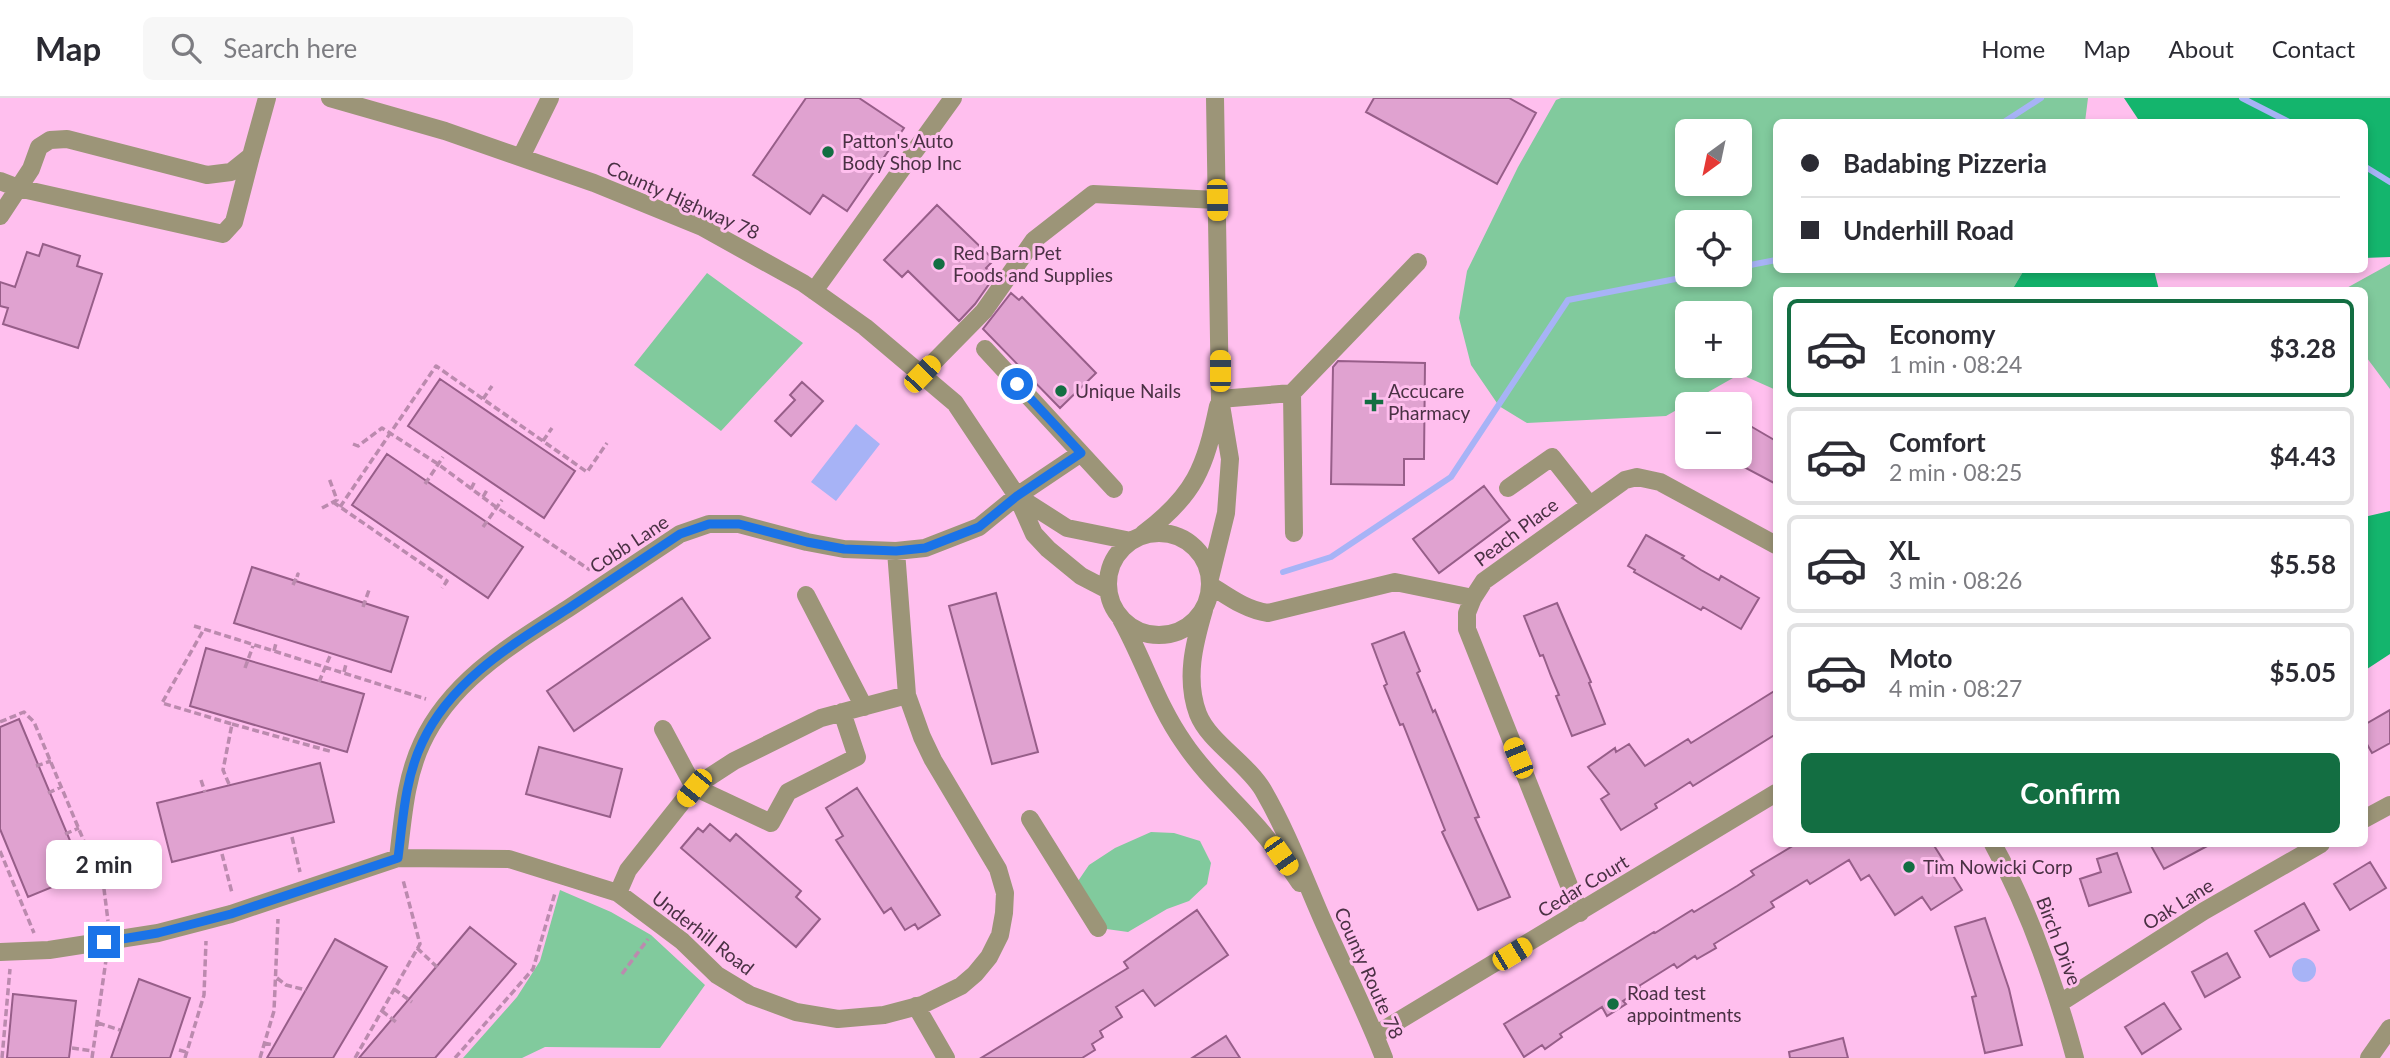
<!DOCTYPE html>
<meta charset="utf-8">
<style>
:root{--surface:#fff;--page:#f7f7f7;--text:#2b2b33;--muted:#7c7c81;--line:#e1e1e2;--accent:#136e42}
body{margin:0;font-family:Lato,sans-serif;background:var(--page);color:var(--text);height:100vh;display:flex;flex-direction:column;font-size:26px;white-space:nowrap}
*{box-sizing:border-box;margin:0}
p{font-size:23px;color:var(--muted)}
.icon{flex:none;width:38px;height:38px;fill:none;stroke:currentColor;stroke-width:2;stroke-linecap:round;stroke-linejoin:round}
.map{position:relative;flex:1;overflow:hidden}
.panel{position:absolute;left:1773px;top:189px;width:595px;height:560px;display:flex;flex-direction:column;background:var(--surface);border-radius:10px;box-shadow:0 4px 10px #0003}
.panel>*{flex:none}
.banner{position:absolute;left:1773px;top:21px;width:595px;height:154px;border-radius:10px;box-shadow:0 4px 10px #0003;display:grid;align-content:center;height:154px;padding:0 28px;background:var(--surface)}
.needle{width:46px;rotate:213deg}
.controls{position:absolute;left:1675px;top:21px;display:grid;gap:14px}
.controls a{display:grid;place-items:center;width:77px;height:77px;border-radius:10px;background:var(--surface);box-shadow:0 4px 10px #0003;font-size:35px}
.end{position:absolute;width:32px;height:32px;margin:-16px;border:9px solid #1a73e8;background:#fff;box-shadow:0 0 0 4px #fff}
.from{border-radius:50%}
.bubble{position:absolute;height:49px;border-radius:10px;background:var(--surface);box-shadow:0 4px 10px #0003;font-size:23px;font-weight:700;line-height:49px;text-align:center}
.car{position:absolute;width:21px;height:42px;margin:-21px -10px;border-radius:9px;box-shadow:0 0 5px 2px #0007;background:linear-gradient(#f5c518 24%,#345 0 40%,#f5c518 0 76%,#345 0 86%,#f5c518 0)}
.banner b{display:flex;align-items:center;gap:24px;height:66px;font-size:26px}
.banner b+b{border-top:2px solid var(--line)}
.banner i{width:18px;height:18px;background:var(--text)}
ul{padding:12px 0 0;list-style:none}
li{display:flex;align-items:center;gap:21px;height:98px;margin:0 14px 10px;padding:0 14px;border:4px solid var(--line);border-radius:10px}
li div{flex:1}
li b{display:block;font-size:26px}
li em{font-style:normal;font-weight:700}
li.selected{border-color:var(--accent)}
li>.icon{width:63px;height:63px;stroke-width:1.5}
.action{display:flex;gap:14px;margin-top:auto;padding:14px 28px}
.action a{flex:1;height:80px;border-radius:10px;background:var(--accent);color:#fff;font-size:28px;font-weight:700;line-height:80px;text-align:center}
header{display:flex;align-items:center;gap:42px;box-sizing:border-box;height:98px;padding:0 35px;background:var(--surface);border-bottom:2px solid var(--line)}
header strong{font-size:33px}
nav{display:flex;gap:38px;margin-inline-start:auto;font-size:24px}
.search{width:490px;height:63px;background:var(--page);display:flex;align-items:center;gap:18px;box-sizing:border-box;padding:0 24px;border-radius:10px;color:var(--muted);font-size:26px}
.map>svg:first-child{display:block}
.green{fill:#81ca9d;fill-rule:evenodd}
.forest{fill:#14b56d}
.water{fill:#a7b3f6}
.lines{fill:none;stroke-linecap:round;stroke-linejoin:round}
.stream{stroke:#a7b3f6;stroke-width:6}
.building{fill:#e0a2d0;stroke:#975e89;stroke-width:2}
.path{stroke:#bb8aae;stroke-width:3.5;stroke-dasharray:7 3.5;stroke-linecap:butt}
.minor{stroke:#9c9578;stroke-width:18}
.route{stroke:#1a73e8;stroke-width:9}
.poi-dot{fill:#136e42;stroke:#ffbfee;stroke-width:2.5}
.labels{text-anchor:middle;stroke-width:6;stroke-linejoin:round;paint-order:stroke}
.poi-label{font-size:19px;fill:#4a3144;stroke:#ffbfee;text-anchor:start}
.street-label{font-size:19px;fill:#4a3144;stroke:#ffbfee}
</style>
<header>
<strong>Map</strong>
<div class="search"><svg class="icon" aria-label="search" viewBox="0 0 24 24"><circle cx="10" cy="10" r="6"/><path d="M15 15l6 6"/></svg>Search here</div>
<nav><a>Home</a><a>Map</a><a>About</a><a>Contact</a></nav>
</header>
<div class="map">
<svg width="2390" height="960" viewBox="0 0 2390 960">
<rect width="100%" height="100%" fill="#ffbfee"/>
<!-- green -->
<path class="green" d="M1561,0H2088L2085,24H1776V172H2024L2012,192H1776V292L1740,276L1666,318L1527,325L1499,308L1471,267L1459,220L1467,173L1518,69L1556,2ZM1687,33H1740V86H1687ZM1687,124H1740V177H1687ZM1687,215H1740V268H1687Z
M2390,166V291L2364,256V192H2343Z
M707,175L803,245L721,333L634,267Z
M1151,734L1174,735L1200,743L1211,765L1207,786L1189,803L1167,811L1128,834L1092,829L1076,786L1089,767L1115,750Z
M560,792L611,814L651,837L705,887L660,950L545,949L522,960H463L517,899L540,863Z"/>
<!-- forest -->
<path class="forest" d="M2124,0H2390V159L2364,160V24H2140Z
M2024,172H2154L2159,192H2012Z
M2390,413V556L2364,573V419Z"/>
<!-- water -->
<path class="water" d="M856,326L880,346L836,403L811,384Z
M2292 872a12 12 0 1 1 24 0a12 12 0 1 1-24 0Z"/>
<g class="lines">
<!-- stream -->
<path class="stream" d="M2242,0L2289,24
M2004,24L2041,0
M2364,68L2390,84
M1740,169L1776,162
M1283,474L1331,459L1451,379L1568,202L1696,177"/>
</g>
<!-- building -->
<path class="building" d="M806,0H859L904,30L847,113L823,97L810,116L753,77Z
M1374,0H1509L1536,15L1497,86L1366,14Z
M937,107L994,162L986,170L994,179L975,206L959,223L908,173L902,179L884,162Z
M43,146L80,158L77,168L102,176L78,250L3,226L8,210L0,208V184L15,189L27,154L39,158Z
M1011,195L1019,202L1022,199L1096,275L1060,310L983,231Z
M1338,263L1425,265L1424,361H1404V387L1331,386L1333,269Z
M440,281L575,373L544,420L408,328Z
M802,284L823,303L791,338L775,323L795,302L790,297Z
M1740,322L1776,343V386L1740,367Z
M387,356L523,449L488,500L352,407Z
M1484,388L1510,422L1439,475L1413,441Z
M1646,437L1684,458L1682,460L1701,472L1719,482L1721,478L1759,500L1741,531L1703,509L1701,512L1634,474L1635,472L1628,468Z
M252,469L408,519L391,574L234,525Z
M996,495L1038,654L992,666L949,508Z
M682,500L710,540L574,633L547,593Z
M1557,505L1591,584L1589,585L1605,626L1572,638L1556,598L1559,597L1551,578L1543,557L1540,558L1524,518Z
M1404,534L1420,573L1417,575L1425,594L1433,614L1435,612L1479,719L1475,720L1510,799L1478,812L1442,734L1445,732L1403,626L1400,627L1384,588L1387,586L1372,546Z
M206,550L364,596L347,654L190,608Z
M1776,592V636L1693,688L1690,684L1673,695L1655,706L1657,710L1621,732L1601,701L1609,696L1588,669L1615,650L1616,654L1629,646L1645,668L1688,641L1691,645Z
M2390,612V645L2372,655L2364,641V627Z
M19,621L84,776L28,799L0,731V629Z
M539,649L622,671L610,719L526,696Z
M320,665L334,724L172,764L157,705Z
M857,690L940,817L918,831L915,826L905,832L891,810L884,815L836,742L843,738L826,710Z
M710,726L730,743L736,736L801,793L796,799L820,821L796,849L681,750L698,730L703,734Z
M1796,746H1933L1962,792L1931,812L1922,799L1895,817L1869,777L1861,782L1849,762L1810,786L1807,782L1771,804L1774,809L1714,846L1716,850L1697,861L1695,858L1677,870L1674,866L1639,888L1641,891L1623,903L1626,906L1607,918L1602,909L1560,936L1562,939L1545,951L1542,947L1524,959L1504,926L1654,834L1655,835L1692,812L1694,814L1737,788L1754,777L1751,773Z
M2150,746H2211L2164,771Z
M2117,755L2131,794L2089,808L2080,781L2101,774L2097,761Z
M2370,764L2386,790L2350,812L2334,786Z
M2304,805L2319,832L2270,859L2255,833Z
M1197,812L1228,857L1155,908L1143,892L1116,909L1122,919L1100,933L1103,939L1092,946L1095,952L1082,960H981L1128,870L1124,864Z
M1985,820L2009,891L2022,947L1985,955L1972,899L1976,898L1955,829Z
M470,829L516,866L435,960H359Z
M335,841L387,869L333,960H267Z
M2227,855L2240,879L2205,899L2192,874Z
M139,881L190,900L170,960H111Z
M13,896L76,903L69,960H7Z
M2164,905L2181,931L2142,956L2125,929Z
M1226,938L1240,960H1192Z
M1843,940L1848,960H1790L1789,954Z"/>
<g class="lines">
<!-- path -->
<path class="path" d="M483,301L492,288
M543,343L552,330
M353,346L358,348L382,330L438,366L496,409L590,472
M425,386L443,359
M471,391L475,383
M483,399L487,392
M333,404L447,483L442,490
M340,409L436,268L587,374L607,345
M322,410L337,402L329,380
M483,429L502,402
M293,487L298,476L297,479
M363,509L369,492L368,495
M194,528L204,531
M274,553L276,545
M245,570L253,548
M344,574L346,566
M319,584L330,558
M0,624L24,614L34,624L104,791L108,823
M232,626L333,654
M36,668L51,663
M201,682L205,694
M229,686L223,672L232,626L162,605L204,531L426,601
M48,695L61,689
M65,736L79,730
M292,739L300,774
M0,753L34,835
M222,756L232,795
M417,850L439,871
M622,876L648,841
M277,880L286,887L306,892
M394,891L412,904
M382,913L396,924
M98,925L120,932
M264,945L274,947
M72,950L93,953
M179,952L186,954
M2,960L10,871
M92,960L106,862
M185,960L204,897L206,843
M260,960L274,913L278,821
M355,960L420,846L403,782
M455,960L533,871L555,795"/>
<!-- minor -->
<path class="minor" d="M330,0L445,33L594,85L702,129L803,185L865,229L955,305L1017,398L1034,436L1048,451L1081,478L1108,492
M521,59L550,0
M0,83L18,90L223,136L234,124L251,58
M0,118L31,71L39,49L50,42L67,41L207,77L231,74L251,58L267,0
M814,193L953,0
M985,251L1114,391
M922,276L984,213L1034,142L1093,96L1217,102
M1292,295L1294,435
M1220,301L1292,295L1418,164
M1508,390L1552,359L1589,406
M1017,398L1067,430L1131,443
M1108 486a51 51 0 1 1 102 0a51 51 0 1 1-102 0Z
M1143,436C1195,397 1205,370 1218,308
M1210,480L1226,415L1230,361L1220,301L1215,0
M1210,487C1229,499 1246,512 1268,515L1395,484L1473,500
M806,497L864,609
M1204,512C1194,546 1185,581 1198,616C1209,644 1246,664 1263,692C1285,730 1300,769 1317,809C1338,859 1364,908 1384,960
M1121,521C1144,562 1157,607 1184,645C1204,675 1231,699 1254,725C1271,744 1286,764 1300,785
M663,631L694,689L771,725L788,694L857,659L842,614
M1030,721L1098,830
M2364,721L2390,707
M1993,746C2030,813 2055,886 2075,960
M398,760C403,721 405,681 422,645C451,582 513,546 569,510C606,485 643,461 680,436L709,426H739L807,444L844,451L896,453L925,450L979,429L1017,398L1081,355
M618,795L628,772L694,689L734,663L821,620L907,597
M1580,815L1467,531V515L1473,500L1484,483L1625,382L1637,379L1660,384L1776,447
M0,854L49,852L158,835L231,816L398,760L509,761L618,795L682,843L717,877L750,897L796,914L838,921L884,917L922,907L961,888L975,876L989,859L1000,837L1004,815L1005,795L998,771L933,662L922,639L907,597L896,453
M2060,905L2204,813L2321,746
M916,908L946,960
M1375,937L1776,695
M2369,960L2390,930"/>
</g>
<g class="lines">
<!-- route -->
<path class="route" d="M104,844L158,835L231,816L398,760C403,721 405,681 422,645C451,582 513,546 569,510C606,485 643,461 680,436L709,426H739L807,444L844,451L896,453L925,450L979,429L1017,398L1081,355L1017,286"/>
</g>
<!-- markers -->
<g class="poi-dot">
<circle cx="828" cy="54" r="7"/>
<circle cx="939" cy="166" r="7"/>
<circle cx="1061" cy="293" r="7"/>
<path d="M1370.5 293.5h7v7h7v7h-7v7h-7v-7h-7v-7h7z"/>
<circle cx="1909" cy="769" r="7"/>
<circle cx="1613" cy="906" r="7"/>
</g>
<g class="labels">
<!-- poi labels -->
<g class="poi-label">
<text x="842" y="50">Patton's Auto<tspan x="842" dy="22">Body Shop Inc</tspan></text>
<text x="953" y="162">Red Barn Pet<tspan x="953" dy="22">Foods and Supplies</tspan></text>
<text x="1075" y="300">Unique Nails</text>
<text x="1388" y="300">Accucare<tspan x="1388" dy="22">Pharmacy</tspan></text>
<text x="1923" y="776">Tim Nowicki Corp</text>
<text x="1627" y="902">Road test<tspan x="1627" dy="22">appointments</tspan></text>
</g>
<!-- street labels -->
<g class="street-label">
<text transform="translate(683 102) rotate(24)" y="7">County Highway 78</text>
<text transform="translate(1516 434) rotate(-37)" y="7">Peach Place</text>
<text transform="translate(629 446) rotate(-33)" y="7">Cobb Lane</text>
<text transform="translate(1583 788) rotate(-31)" y="7">Cedar Court</text>
<text transform="translate(2178 806) rotate(-32)" y="7">Oak Lane</text>
<text transform="translate(703 835) rotate(38)" y="7">Underhill Road</text>
<text transform="translate(2059 843) rotate(69)" y="7">Birch Drive</text>
<text transform="translate(1369 875) rotate(66)" y="7">County Route 78</text>
</g>
</g>
</svg>
<div class="controls">
<a><svg class="needle" viewBox="-14 -14 28 28"><path d="M0-13l5 13h-10z" fill="#e53935"/><path d="M0 13l5-13h-10z" fill="#7c7c81"/></svg></a>
<a><svg class="icon" aria-label="locate" viewBox="0 0 24 24"><circle cx="12" cy="12" r="6"/><path d="M12 2v4M12 18v4M2 12h4M18 12h4"/></svg></a>
<a>+</a>
<a>−</a>
</div>
<i class="end from" style="left:1017px;top:286px"></i>
<i class="end" style="left:104px;top:844px"></i>
<div class="bubble" style="left:46px;top:742px;width:116px">2 min</div>
<i class="car" style="left:1217px;top:102px;rotate:179deg"></i>
<i class="car" style="left:1220px;top:273px;rotate:0deg"></i>
<i class="car" style="left:922px;top:276px;rotate:44deg"></i>
<i class="car" style="left:1518px;top:660px;rotate:338deg"></i>
<i class="car" style="left:694px;top:690px;rotate:219deg"></i>
<i class="car" style="left:1281px;top:758px;rotate:145deg"></i>
<i class="car" style="left:1512px;top:856px;rotate:59deg"></i>
<div class="banner">
<b><i class="from"></i>Badabing Pizzeria</b>
<b><i></i>Underhill Road</b>
</div>
<section class="panel">
<ul>
<li class="selected"><svg class="icon" aria-label="car" viewBox="0 0 24 24"><path d="M5 17H2v-5l4-1 3-4h7l3 4 3 1v5h-3M9 17h6M6 11h13"/><circle cx="7" cy="17" r="2"/><circle cx="17" cy="17" r="2"/></svg><div><b>Economy</b><p>1 min · 08:24</p></div><em>$3.28</em></li>
<li><svg class="icon" aria-label="car" viewBox="0 0 24 24"><path d="M5 17H2v-5l4-1 3-4h7l3 4 3 1v5h-3M9 17h6M6 11h13"/><circle cx="7" cy="17" r="2"/><circle cx="17" cy="17" r="2"/></svg><div><b>Comfort</b><p>2 min · 08:25</p></div><em>$4.43</em></li>
<li><svg class="icon" aria-label="car" viewBox="0 0 24 24"><path d="M5 17H2v-5l4-1 3-4h7l3 4 3 1v5h-3M9 17h6M6 11h13"/><circle cx="7" cy="17" r="2"/><circle cx="17" cy="17" r="2"/></svg><div><b>XL</b><p>3 min · 08:26</p></div><em>$5.58</em></li>
<li><svg class="icon" aria-label="car" viewBox="0 0 24 24"><path d="M5 17H2v-5l4-1 3-4h7l3 4 3 1v5h-3M9 17h6M6 11h13"/><circle cx="7" cy="17" r="2"/><circle cx="17" cy="17" r="2"/></svg><div><b>Moto</b><p>4 min · 08:27</p></div><em>$5.05</em></li>
</ul>
<div class="action"><a>Confirm</a></div>
</section>
</div>
